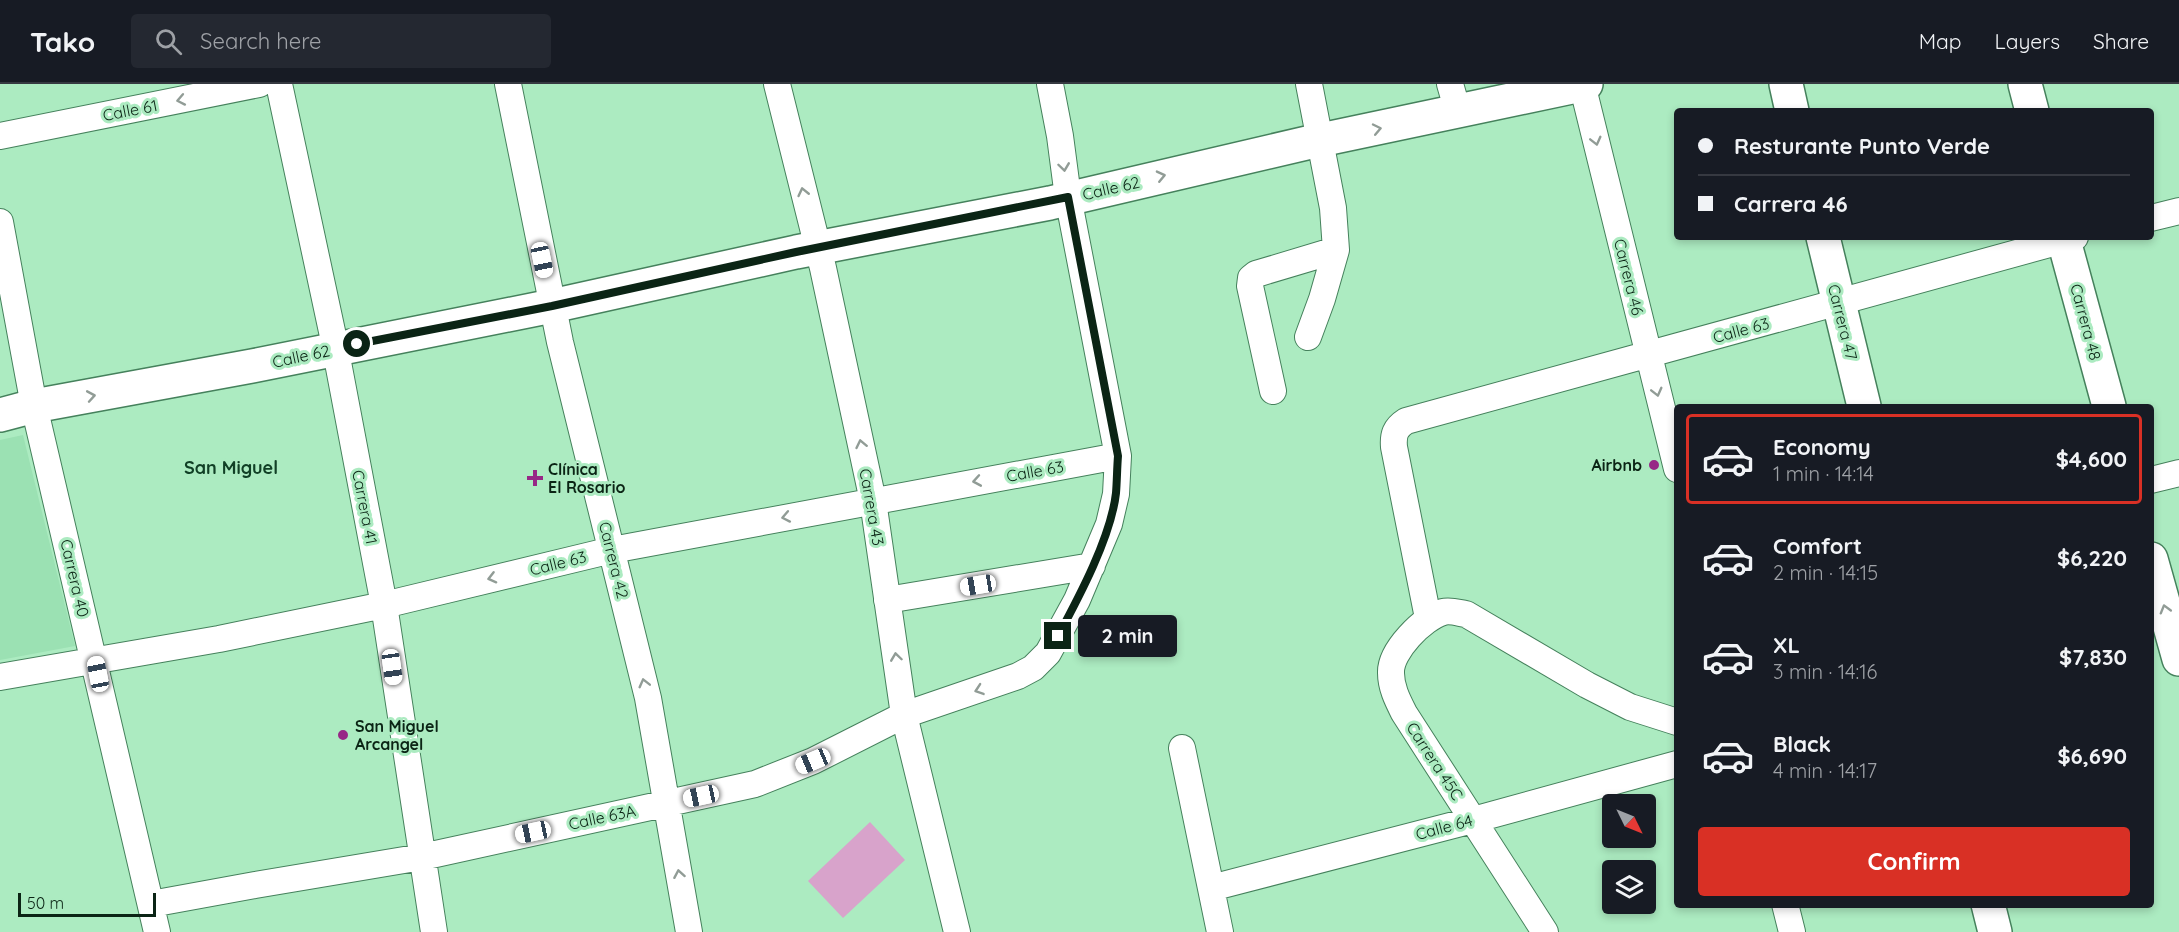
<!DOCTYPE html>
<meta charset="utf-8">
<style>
:root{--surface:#171b24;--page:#242831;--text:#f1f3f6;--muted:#9ea1a6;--line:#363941;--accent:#d93025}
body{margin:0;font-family:Quicksand,sans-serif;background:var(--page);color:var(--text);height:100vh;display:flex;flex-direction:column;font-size:22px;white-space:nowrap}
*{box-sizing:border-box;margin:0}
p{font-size:20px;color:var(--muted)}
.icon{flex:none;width:33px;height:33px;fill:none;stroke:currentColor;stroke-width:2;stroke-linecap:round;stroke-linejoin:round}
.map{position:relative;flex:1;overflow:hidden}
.drawer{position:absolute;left:1674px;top:320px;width:480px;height:504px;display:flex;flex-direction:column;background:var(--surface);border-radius:6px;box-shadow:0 3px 9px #0003}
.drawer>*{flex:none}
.banner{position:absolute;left:1674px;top:24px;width:480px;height:132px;border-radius:6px;box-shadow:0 3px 9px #0003;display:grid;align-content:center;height:132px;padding:0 24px;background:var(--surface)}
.needle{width:39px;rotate:133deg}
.controls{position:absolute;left:1602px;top:710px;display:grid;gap:12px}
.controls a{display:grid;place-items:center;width:54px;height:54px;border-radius:6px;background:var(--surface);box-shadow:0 3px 9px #0003;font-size:30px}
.scale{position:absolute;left:18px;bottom:15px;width:138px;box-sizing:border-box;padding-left:6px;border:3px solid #0b2415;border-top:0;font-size:16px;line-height:21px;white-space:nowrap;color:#0b2415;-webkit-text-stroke:4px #acebc1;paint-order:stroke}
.end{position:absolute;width:27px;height:27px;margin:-14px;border:8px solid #0b2415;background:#fff;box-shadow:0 0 0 3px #fff}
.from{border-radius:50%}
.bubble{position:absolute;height:42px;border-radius:6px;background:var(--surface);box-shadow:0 3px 9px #0003;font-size:20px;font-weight:700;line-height:42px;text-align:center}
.car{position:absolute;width:18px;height:36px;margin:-18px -9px;border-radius:8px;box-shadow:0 0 4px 2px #0007;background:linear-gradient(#fff 24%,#345 0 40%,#fff 0 76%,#345 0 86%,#fff 0)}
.banner b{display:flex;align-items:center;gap:21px;height:57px;font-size:22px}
.banner b+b{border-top:2px solid var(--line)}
.banner i{width:15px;height:15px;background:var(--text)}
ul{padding:10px 0 0;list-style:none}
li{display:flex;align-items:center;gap:18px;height:90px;margin:0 12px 9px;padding:0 12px;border:3px solid transparent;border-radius:6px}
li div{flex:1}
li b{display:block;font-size:22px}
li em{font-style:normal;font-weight:700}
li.on{border-color:var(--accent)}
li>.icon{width:54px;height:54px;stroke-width:1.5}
.button{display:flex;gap:12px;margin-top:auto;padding:12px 24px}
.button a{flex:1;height:69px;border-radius:6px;background:var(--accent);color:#fff;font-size:24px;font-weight:700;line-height:69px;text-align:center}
header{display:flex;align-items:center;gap:36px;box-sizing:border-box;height:84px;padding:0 30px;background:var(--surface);border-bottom:2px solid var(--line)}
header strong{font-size:28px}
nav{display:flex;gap:33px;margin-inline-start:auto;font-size:21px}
.search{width:420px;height:54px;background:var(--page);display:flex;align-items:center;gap:15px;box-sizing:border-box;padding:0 21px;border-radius:6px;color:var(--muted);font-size:22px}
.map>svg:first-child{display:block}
.built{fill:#9be1b3}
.pitch{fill:#d8a3cb}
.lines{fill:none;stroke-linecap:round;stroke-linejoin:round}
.minor-casing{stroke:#45815c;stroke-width:28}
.major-casing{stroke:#45815c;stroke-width:36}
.minor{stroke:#fff;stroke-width:26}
.major{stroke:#fff;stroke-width:33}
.oneway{stroke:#919c96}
.route{stroke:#0b2415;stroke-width:8}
.poi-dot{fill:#972786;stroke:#acebc1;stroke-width:2}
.labels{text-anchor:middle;stroke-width:6;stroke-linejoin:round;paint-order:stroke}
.street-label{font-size:16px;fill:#0b2415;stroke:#acebc1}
.poi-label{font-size:16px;font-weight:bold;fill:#0b2415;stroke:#acebc1;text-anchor:start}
.neighbourhood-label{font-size:18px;font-weight:bold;fill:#114026;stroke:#acebc1}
</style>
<header>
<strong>Tako</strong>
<div class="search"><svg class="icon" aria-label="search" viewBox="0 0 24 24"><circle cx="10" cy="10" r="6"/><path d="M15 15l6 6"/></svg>Search here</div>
<nav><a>Map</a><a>Layers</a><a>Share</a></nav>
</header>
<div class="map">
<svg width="2179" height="848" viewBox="0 0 2179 848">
<rect width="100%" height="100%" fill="#acebc1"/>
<!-- built -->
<path class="built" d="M23,351L75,562L0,576V356Z"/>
<!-- pitch -->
<path class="pitch" d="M870,738L905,776L843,834L808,797Z"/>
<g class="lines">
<defs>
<path id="minor" d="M279,0L333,252L384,521L434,848
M508,0L560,258L648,614L689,848
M777,0L823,184L873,417L904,631L957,848
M1450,0L1458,28
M1582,0L1677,385
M0,52L259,0
M2151,134L2179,127
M0,138L34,322L157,848
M1308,253L1322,215L1336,166L1333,124L1309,0
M1273,307L1250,202L1251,194L1256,190L1336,166
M2151,396L2179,389
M887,516L1092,482
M1428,534L1394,363C1393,351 1395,344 1406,337L2075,153
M0,593L219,555L384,521L612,466L1118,372
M1182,664L1220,848
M1211,804L1473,736L1677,680
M151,820L255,801L422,773L755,700L813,677L904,631L1018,592L1033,584L1048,569L1077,516L1109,440L1116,410L1118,372L1068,113L1060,52L1050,0
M1785,820L1792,848
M1545,848L1404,629C1398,617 1391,604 1391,589C1390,567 1423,534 1443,528C1450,526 1459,529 1466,530L1587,601L1630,623L1677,638"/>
<path id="major" d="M1786,0L1792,27
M2025,0L2032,27
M1823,153L1864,322
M2063,153L2109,322
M0,331L34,322L252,282L552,222L796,168L1050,119L1311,58L1586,0
M2151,475L2179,575
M1988,820L1995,848"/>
</defs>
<!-- minor casing -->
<use href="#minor" class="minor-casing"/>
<!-- major casing -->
<use href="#major" class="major-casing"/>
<!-- minor -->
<use href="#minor" class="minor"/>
<!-- major -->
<use href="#major" class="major"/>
</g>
<!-- one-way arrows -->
<defs><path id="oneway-chevron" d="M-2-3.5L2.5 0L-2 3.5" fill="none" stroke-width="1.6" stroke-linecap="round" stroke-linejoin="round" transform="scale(1.5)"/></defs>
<g class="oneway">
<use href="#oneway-chevron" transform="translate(181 16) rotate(169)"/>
<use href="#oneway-chevron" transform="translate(1377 45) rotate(-12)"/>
<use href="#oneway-chevron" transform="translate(1596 57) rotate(76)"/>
<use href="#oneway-chevron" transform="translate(1064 83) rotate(82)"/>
<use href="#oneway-chevron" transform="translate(1161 92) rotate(-13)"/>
<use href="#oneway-chevron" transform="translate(803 108) rotate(-103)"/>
<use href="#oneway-chevron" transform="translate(1657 308) rotate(76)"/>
<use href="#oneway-chevron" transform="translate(91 312) rotate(-10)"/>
<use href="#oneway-chevron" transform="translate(861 360) rotate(-102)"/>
<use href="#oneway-chevron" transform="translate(977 397) rotate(170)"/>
<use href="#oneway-chevron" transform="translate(786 433) rotate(169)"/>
<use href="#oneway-chevron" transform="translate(492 494) rotate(166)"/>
<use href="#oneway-chevron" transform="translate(2165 525) rotate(-106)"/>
<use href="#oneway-chevron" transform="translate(896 573) rotate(-98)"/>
<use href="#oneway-chevron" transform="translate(644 599) rotate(-104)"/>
<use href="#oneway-chevron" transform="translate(979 606) rotate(161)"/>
<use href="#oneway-chevron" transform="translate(679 790) rotate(-100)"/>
</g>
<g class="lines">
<!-- route -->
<path class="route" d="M357,260L552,222L796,168L1068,113L1118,372C1117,384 1117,397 1116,409C1111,453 1079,513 1058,552"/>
</g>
<!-- markers -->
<g class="poi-dot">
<circle cx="1654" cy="381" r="6"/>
<path d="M532 385h6v6h6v6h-6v6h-6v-6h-6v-6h6z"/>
<circle cx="343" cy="651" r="6"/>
</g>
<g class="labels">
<!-- street labels -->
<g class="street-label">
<text transform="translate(130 26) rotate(-11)" y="6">Calle 61</text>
<text transform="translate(1111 104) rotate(-13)" y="6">Calle 62</text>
<text transform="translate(1629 193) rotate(76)" y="6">Carrera 46</text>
<text transform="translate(1843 238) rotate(76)" y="6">Carrera 47</text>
<text transform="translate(2086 238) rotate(75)" y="6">Carrera 48</text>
<text transform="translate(1741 246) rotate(-15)" y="6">Calle 63</text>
<text transform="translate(301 272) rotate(-12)" y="6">Calle 62</text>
<text transform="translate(1035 387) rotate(-10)" y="6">Calle 63</text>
<text transform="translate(365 423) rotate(79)" y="6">Carrera 41</text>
<text transform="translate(872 423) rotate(80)" y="6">Carrera 43</text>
<text transform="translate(614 476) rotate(76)" y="6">Carrera 42</text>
<text transform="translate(558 479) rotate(-14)" y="6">Calle 63</text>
<text transform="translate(75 494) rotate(77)" y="6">Carrera 40</text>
<text transform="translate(1435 677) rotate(57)" y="6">Carrera 45C</text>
<text transform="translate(602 733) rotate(-12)" y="6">Calle 63A</text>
<text transform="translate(1444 743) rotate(-15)" y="6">Calle 64</text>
</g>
<!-- poi labels -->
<g class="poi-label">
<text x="1642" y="387" text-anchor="end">Airbnb</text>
<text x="548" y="391">Clínica<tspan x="548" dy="18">El Rosario</tspan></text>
<text x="355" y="648">San Miguel<tspan x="355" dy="18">Arcangel</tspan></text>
</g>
<!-- neighbourhood labels -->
<g class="neighbourhood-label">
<text x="231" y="390">San Miguel</text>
</g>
</g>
</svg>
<div class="controls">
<a><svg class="needle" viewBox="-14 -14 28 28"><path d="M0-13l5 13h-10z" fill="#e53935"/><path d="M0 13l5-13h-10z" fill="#9ea1a6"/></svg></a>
<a><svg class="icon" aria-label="layers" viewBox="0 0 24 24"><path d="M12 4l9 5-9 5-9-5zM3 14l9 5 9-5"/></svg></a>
</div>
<div class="scale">50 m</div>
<i class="end from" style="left:357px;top:260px"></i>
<i class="end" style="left:1058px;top:552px"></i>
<div class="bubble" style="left:1078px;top:531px;width:99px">2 min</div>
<i class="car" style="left:542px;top:176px;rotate:168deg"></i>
<i class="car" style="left:978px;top:501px;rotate:261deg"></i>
<i class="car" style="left:392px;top:583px;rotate:172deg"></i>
<i class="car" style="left:98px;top:590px;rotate:349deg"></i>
<i class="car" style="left:813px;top:677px;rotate:247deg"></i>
<i class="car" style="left:701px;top:712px;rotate:258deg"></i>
<i class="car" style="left:533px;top:748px;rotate:258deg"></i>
<div class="banner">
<b><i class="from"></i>Resturante Punto Verde</b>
<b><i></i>Carrera 46</b>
</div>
<section class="drawer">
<ul>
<li class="on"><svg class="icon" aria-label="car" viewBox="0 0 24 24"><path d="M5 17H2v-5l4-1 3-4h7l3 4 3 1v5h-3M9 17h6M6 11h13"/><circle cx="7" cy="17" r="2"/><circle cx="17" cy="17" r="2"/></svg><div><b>Economy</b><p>1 min · 14:14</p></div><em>$4,600</em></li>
<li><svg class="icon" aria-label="car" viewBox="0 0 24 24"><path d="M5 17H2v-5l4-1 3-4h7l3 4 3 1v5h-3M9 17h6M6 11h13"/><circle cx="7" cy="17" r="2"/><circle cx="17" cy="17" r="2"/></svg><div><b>Comfort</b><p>2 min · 14:15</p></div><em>$6,220</em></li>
<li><svg class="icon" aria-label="car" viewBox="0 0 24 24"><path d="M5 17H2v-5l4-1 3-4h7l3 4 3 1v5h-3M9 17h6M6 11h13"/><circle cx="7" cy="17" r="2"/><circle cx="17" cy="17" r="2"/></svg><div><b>XL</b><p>3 min · 14:16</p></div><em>$7,830</em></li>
<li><svg class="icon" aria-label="car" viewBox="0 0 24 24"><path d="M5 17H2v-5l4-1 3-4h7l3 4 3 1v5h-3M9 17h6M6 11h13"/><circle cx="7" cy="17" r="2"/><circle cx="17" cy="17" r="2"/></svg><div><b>Black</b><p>4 min · 14:17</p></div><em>$6,690</em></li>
</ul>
<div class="button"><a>Confirm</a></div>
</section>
</div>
